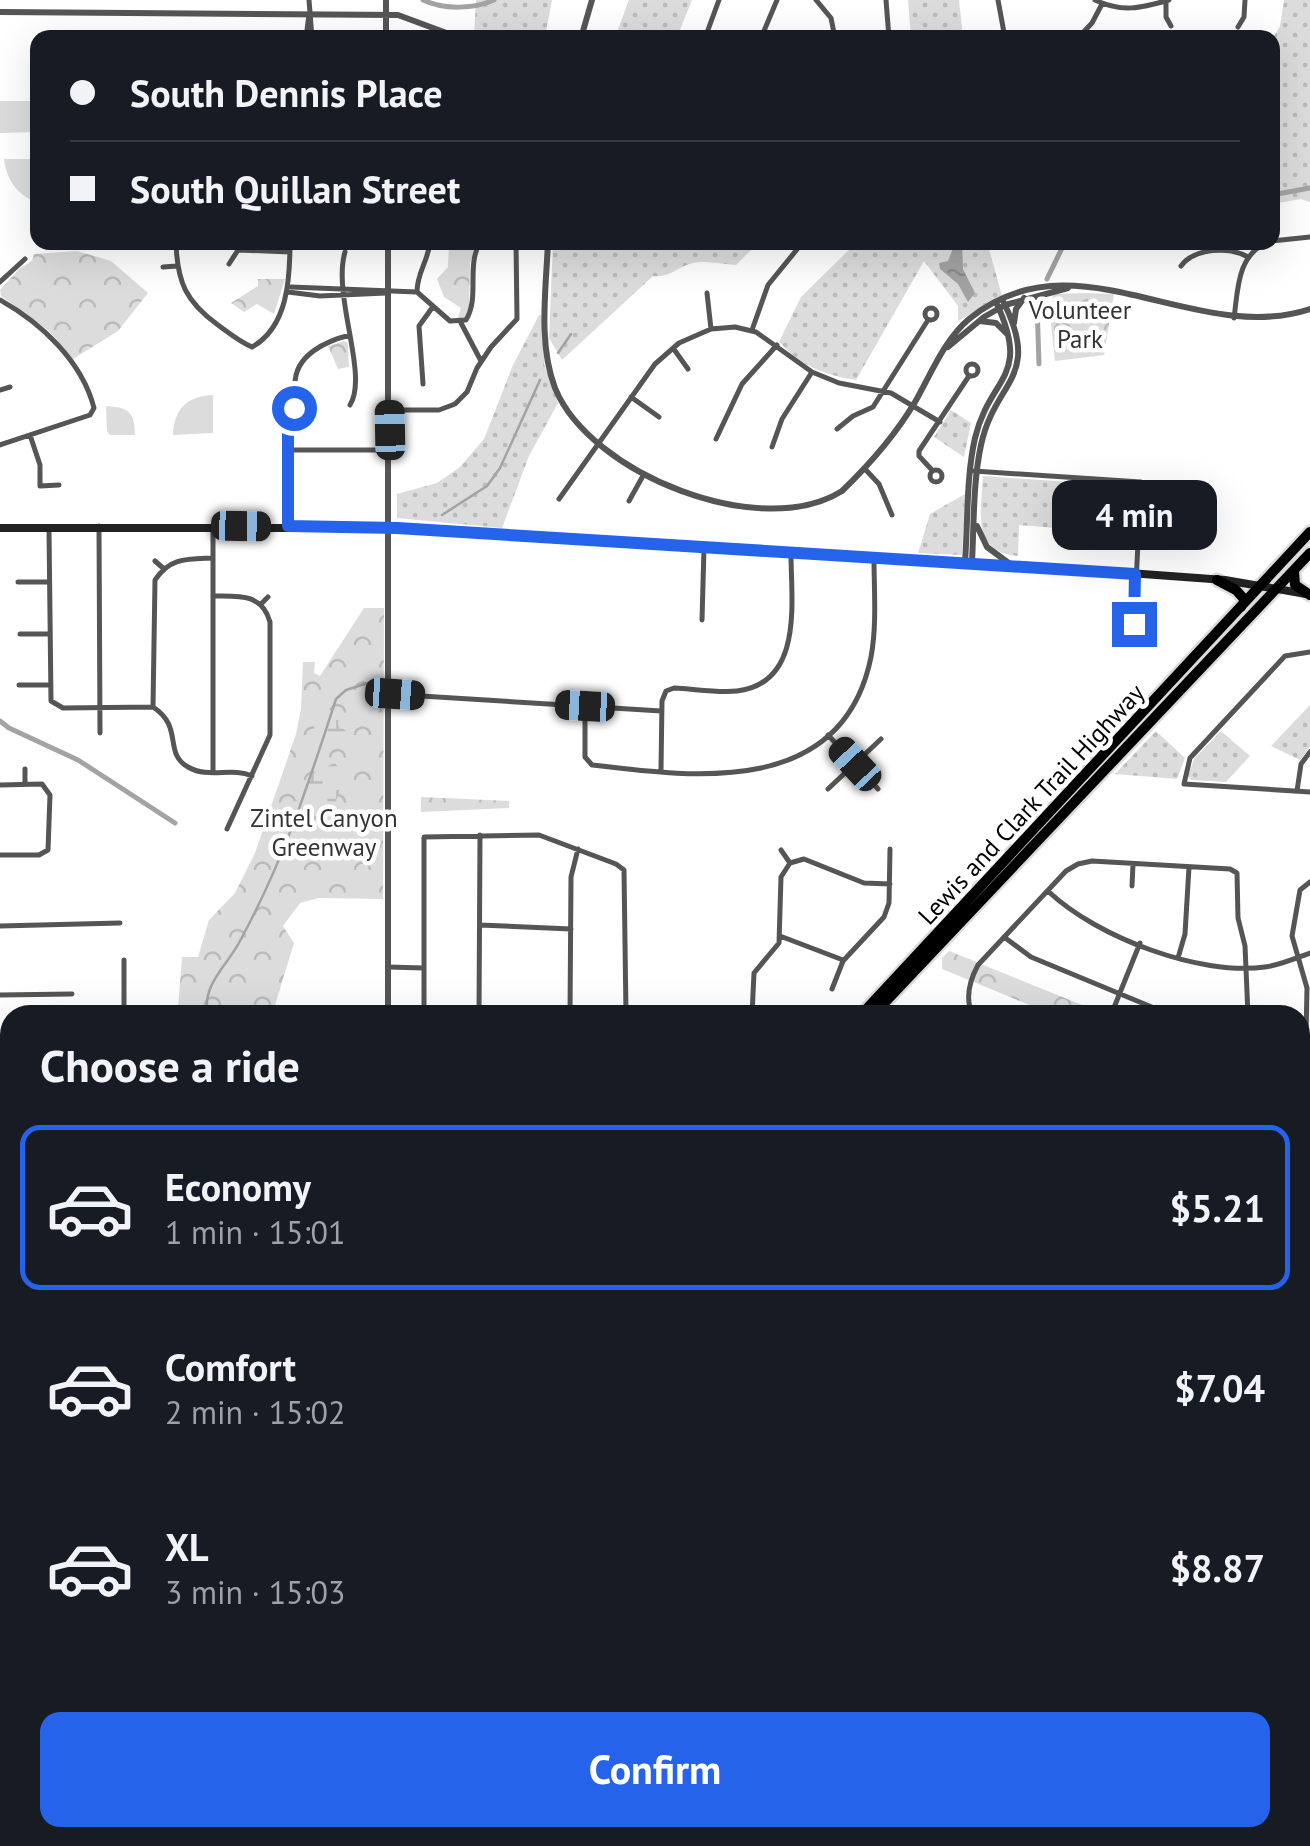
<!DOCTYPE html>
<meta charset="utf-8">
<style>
:root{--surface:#171b24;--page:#20242c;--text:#f1f3f6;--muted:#9ea1a6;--line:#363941;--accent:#2563eb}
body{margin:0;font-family:"PT Sans",sans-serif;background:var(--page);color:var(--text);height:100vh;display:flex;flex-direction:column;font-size:38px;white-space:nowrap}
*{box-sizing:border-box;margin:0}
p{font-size:32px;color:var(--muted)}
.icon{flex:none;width:55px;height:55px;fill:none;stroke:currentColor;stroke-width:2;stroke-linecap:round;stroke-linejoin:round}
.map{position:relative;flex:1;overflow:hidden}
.panel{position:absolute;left:0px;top:1005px;width:1310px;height:842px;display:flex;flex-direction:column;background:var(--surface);border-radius:30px 30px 0 0;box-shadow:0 10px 40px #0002}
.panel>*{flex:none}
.guide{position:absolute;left:30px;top:30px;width:1250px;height:220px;border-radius:20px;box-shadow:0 10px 40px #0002;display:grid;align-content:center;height:220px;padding:0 40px;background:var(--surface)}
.end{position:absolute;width:45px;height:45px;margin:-22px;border:12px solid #2563eb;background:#fff;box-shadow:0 0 0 5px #fff}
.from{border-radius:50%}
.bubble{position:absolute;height:70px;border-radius:20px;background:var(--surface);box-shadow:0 10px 40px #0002;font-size:32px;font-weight:700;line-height:70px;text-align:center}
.car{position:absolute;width:30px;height:60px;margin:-30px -15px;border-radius:12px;box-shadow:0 0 8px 2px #0007;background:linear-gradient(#222 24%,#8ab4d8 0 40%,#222 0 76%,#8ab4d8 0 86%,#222 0)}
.guide b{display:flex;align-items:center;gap:35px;height:95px;font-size:38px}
.guide b+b{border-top:2px solid var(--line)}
.guide i{width:25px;height:25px;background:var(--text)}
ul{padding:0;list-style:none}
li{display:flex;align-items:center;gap:30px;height:165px;margin:0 20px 15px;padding:0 20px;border:5px solid transparent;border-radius:20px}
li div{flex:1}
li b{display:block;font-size:38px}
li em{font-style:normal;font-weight:700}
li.on{border-color:var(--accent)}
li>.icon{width:90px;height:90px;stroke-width:1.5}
h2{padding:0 40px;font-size:45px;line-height:120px}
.button{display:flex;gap:20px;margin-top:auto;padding:20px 40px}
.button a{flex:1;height:115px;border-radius:20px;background:var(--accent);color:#fff;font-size:40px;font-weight:700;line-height:115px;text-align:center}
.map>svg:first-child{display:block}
.grass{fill:url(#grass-dots)}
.forest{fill:url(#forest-crowns)}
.wetland{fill:url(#wetland-marsh)}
.cemetery{fill:url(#cemetery-stones)}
.pitch{fill:#dcdcdc}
.water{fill:url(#water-ripples)}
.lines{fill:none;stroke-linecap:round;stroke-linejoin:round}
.stream{stroke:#a3a3a3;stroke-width:2.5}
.canal{stroke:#a3a3a3;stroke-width:5}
.trunk-casing{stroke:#dbdbdb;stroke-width:15}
.minor{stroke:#555;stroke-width:5}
.tertiary{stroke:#555;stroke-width:6}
.secondary{stroke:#222;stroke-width:8}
.trunk{stroke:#000;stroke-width:10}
.route{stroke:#2563eb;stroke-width:12}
.labels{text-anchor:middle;stroke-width:9;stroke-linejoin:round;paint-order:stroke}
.park-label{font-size:25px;fill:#333;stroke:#fff}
.street-label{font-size:25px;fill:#000;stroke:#fff}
</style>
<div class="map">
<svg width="1310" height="1846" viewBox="0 0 1310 1846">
<defs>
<pattern id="grass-dots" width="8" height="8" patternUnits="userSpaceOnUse" patternTransform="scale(2.5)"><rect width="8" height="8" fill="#dcdcdc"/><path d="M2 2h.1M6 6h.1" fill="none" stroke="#bbb" stroke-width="1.8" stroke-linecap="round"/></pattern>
<pattern id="forest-crowns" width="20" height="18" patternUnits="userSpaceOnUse" patternTransform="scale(2.5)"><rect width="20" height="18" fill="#dcdcdc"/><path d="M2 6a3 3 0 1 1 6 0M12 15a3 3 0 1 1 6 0" fill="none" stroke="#bbb"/></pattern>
<pattern id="wetland-marsh" width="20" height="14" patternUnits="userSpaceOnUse" patternTransform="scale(2.5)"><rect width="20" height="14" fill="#dcdcdc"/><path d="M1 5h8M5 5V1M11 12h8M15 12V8" fill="none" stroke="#bbb"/></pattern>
<pattern id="cemetery-stones" width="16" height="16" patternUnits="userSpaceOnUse" patternTransform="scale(2.5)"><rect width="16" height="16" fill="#dcdcdc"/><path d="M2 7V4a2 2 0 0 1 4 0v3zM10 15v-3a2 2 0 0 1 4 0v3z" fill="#bbb"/></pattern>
<pattern id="water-ripples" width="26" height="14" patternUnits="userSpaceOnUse" patternTransform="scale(2.5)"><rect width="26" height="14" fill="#a3a3a3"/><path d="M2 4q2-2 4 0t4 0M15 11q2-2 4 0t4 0" fill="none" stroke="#8b8b8b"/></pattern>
</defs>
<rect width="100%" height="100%" fill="#fff"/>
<!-- grass -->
<path class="grass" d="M476,0H552L545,37H474Z
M629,0H692L677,37H615Z
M908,0H959L963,37H911Z
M1284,0H1310V202L1301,199L1273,204V38L1280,26Z
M579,242L758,243L736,265C722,264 706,260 693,263C677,267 670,278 653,276L562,360L549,338L553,243L572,247Z
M856,243H1012L989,249L1002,296L958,321V306L924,261L856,380C824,375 802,366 779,342L801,297Z
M539,315H544V364L558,403L529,456L502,528L397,518V494L437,483L460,467L484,439L513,365Z
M951,410L971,423L964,457L934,437Z
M983,476L1085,483L1088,497L1096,500L1094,531L1019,525L1018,556C971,553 981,510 983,476Z
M965,494L962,555L918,553L930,514Z
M1310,705V747L1300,760L1271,746Z
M1156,731L1185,758L1177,779L1115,774Z
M1221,731L1250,756L1226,782L1191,780L1188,776L1194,759Z
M1300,1382L1310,1383V1444L1300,1442Z"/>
<!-- forest -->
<path class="forest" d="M449,243H477L470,263L469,311L465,318L457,321L461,308L444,297L437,279L448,267Z
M77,251L111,261L148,293L118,331L73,359L49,331L1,296L0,290L19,269L32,261L34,254Z
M258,279H285L274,314L257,304L244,312L231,303L258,286Z
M1085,293L1114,294L1104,355L1055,361L1051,324L1053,294Z
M344,341L348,343L349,367L338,369L328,346Z
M364,608H384L383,899L319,898L300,903L283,926L294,943L272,1015H184L178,1008L182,957H198L209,920L235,893L255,853L296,734L301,709L303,662H315L314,673L320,676Z
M421,797L509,801V808L421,812Z
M949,951L1107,1015H1054L942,969V958Z
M10,1646V1756L0,1761V1656Z"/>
<!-- wetland -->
<path class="wetland" d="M329,710L339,712L338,725L349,733L350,740L316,739C311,724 316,717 329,710Z
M334,763L342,770C345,788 332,803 331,822L284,812L289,802L304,799L310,775Z
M10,1673V1721L1,1719C0,1704 4,1692 2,1678Z"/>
<!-- cemetery -->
<path class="cemetery" d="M1300,1447L1310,1448V1639H1300Z"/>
<!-- pitch -->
<path class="pitch" d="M0,101H37V132L0,133Z
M4,159H37V203C17,194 7,181 4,159Z
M213,395V433L173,435C174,409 187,396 213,395Z
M106,406C129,407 135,413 135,435H110L107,431Z"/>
<!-- water -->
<path class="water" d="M955,243H962L963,269L975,293L968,302L958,284L940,269L939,263L948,261Z"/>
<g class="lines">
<!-- stream -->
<path class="stream" d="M558,353L571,334
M442,515L487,486L500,468L540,380
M208,1015C201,985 227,966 240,941C284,860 308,785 336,699L346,690L377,680
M0,1739L10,1722"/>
<!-- canal -->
<path class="canal" d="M423,0C444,10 474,9 494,0
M1272,195L1310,188
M1047,279L1065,242
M1037,304L1039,364
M0,721L9,728L78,760L175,823
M1300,1138L1310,1142
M1300,1447L1310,1449"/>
<defs>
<path id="trunk" d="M1294,571L1295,585L1310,595
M1217,580L1236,590L1245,600L1241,607
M861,1015L1310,532
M873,1015L1310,553
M379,1846V1838
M386,1846V1838"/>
</defs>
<!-- trunk casing -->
<use href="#trunk" class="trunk-casing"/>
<!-- minor -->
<path class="minor" d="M309,0L312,38
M816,0L831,18L835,38
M886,0L889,38
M998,0L1005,38
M1095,0C1122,13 1141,8 1169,0
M1166,1V17L1171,26
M1238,27L1244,17L1245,0
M306,38L309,14
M705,38L719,0
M761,38L777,0
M1078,38L1092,23L1102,4
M1272,241L1310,237
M176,242C177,282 186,302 218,325C229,333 240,342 252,347C288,327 290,278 290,242
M230,242L238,250
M238,250L290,252
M345,252C332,296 369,375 350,405
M229,264L238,250
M1181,266C1194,248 1229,246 1248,257
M163,267L177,266
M0,282L25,259
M291,287L417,292
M288,292L320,296L386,293
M417,292L450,321L466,320C480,297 466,267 480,242
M417,292C417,272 428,262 430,242
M707,293L711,329
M0,300C41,323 82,361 94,408L90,415L0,445
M925 314a6 6 0 1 1 12 0a6 6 0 1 1-12 0Z
M1234,318C1238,289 1237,255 1268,242
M461,323L481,361
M752,330L768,285L803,242
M673,348L688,369
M966 370a6 6 0 1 1 12 0a6 6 0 1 1-12 0Z
M295,384C295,355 326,341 350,335
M423,384L419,326L432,308
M0,390L10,387
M631,397L659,417
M389,410H439L455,404L467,392L477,368L491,347L517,319L516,242
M837,429L853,416L873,407L928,320
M30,435L40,465V486L59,485
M716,439L742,384L777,345
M772,447L782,419L812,372
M288,450H390
M864,468L879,484L892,515
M930 476a6 6 0 1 1 12 0a6 6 0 1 1-12 0Z
M932,470L919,456V451L969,376
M974,471L1141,482L1134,624
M559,499L655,364L679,343L711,329L735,327L756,332L812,372L839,383L891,393L940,422
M629,501L644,474
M99,526L100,733
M288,527V420L294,408
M213,529V772
M49,530L51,701L63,708L153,707
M213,558C188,559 170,557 155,580L153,707C184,727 163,753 188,767C208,779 232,767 252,776
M155,561L163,568
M18,582H49
M213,596C238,596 262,593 270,622V735L227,829
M261,604L268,597
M702,620L704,548
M20,634H49
M1310,652L1285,656L1190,758L1184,784L1310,792
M19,685H49
M389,694L661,711
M585,706V757L592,765C698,778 843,796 871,657C877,625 874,590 874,558
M828,735L878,789
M25,769V784
M661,770L662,701L666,691L674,688C695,689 717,693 737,691C804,683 791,601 791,554
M0,785L42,784L50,795L48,850L39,855H0
M828,789L881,739
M1297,791L1301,764L1310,752
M781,850L790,863
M790,863L804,859L864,883L890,884
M1132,886L1133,864
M1049,892C1097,937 1199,976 1265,967C1281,965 1296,958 1310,953
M480,925L571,929
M0,926L120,923
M780,936L843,960
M1004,937L1031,957L1171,1015
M1178,958L1185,934L1189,867
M124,960V1015
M388,967L424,968
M832,989L843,961L884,917L889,903L890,849
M0,995L72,994
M424,1015V837L539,835L616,864L624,870L626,1015
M479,1015L480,835
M570,1015L571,877L578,849
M752,1015L754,973L779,943L781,877L790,863
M985,1015L970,1008C966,993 971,978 978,965L1066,871L1078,864L1092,861L1230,869L1237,873L1238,918L1245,946L1248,1015
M1111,1015L1140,943
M1300,1053L1306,1037L1307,988L1292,936L1300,890L1310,882
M0,1060H10
M1300,1071L1310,1077
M0,1219H10
M0,1271H10
M1300,1349H1310
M0,1415H10
M0,1489H10
M0,1624L10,1614
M0,1823L10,1815
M93,1838V1846
M159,1846V1838
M226,1846V1838
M294,1846V1838"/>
<!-- tertiary -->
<path class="tertiary" d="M386,0V38
M0,12L398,15L460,38
M581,38L592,0
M548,242C546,289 538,344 555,388C590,474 761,542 842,491C869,465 896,434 915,402C931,374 944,340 969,319C1076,232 1194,347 1310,309
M980,321L996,323L1007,334
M1014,323L1016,309L1024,298
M948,347L984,317L1005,305L1068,288
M977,526L987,547L1010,564
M965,562C968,522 966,478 975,438C990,375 1032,379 996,302
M972,562C974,524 973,482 981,445C995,379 1043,379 1002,299
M388,1015V242
M1300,1114L1310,1115
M0,1325H10
M917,1846V1838"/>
<!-- secondary -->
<path class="secondary" d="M0,528H397L1088,570L1225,580L1306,594
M0,1587H10
M1300,1646H1310"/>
<!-- trunk -->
<use href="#trunk" class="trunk"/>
</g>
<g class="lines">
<!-- route -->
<path class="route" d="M294,408L288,420V526L397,528L1135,574L1134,624"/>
</g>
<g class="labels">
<!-- park labels -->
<g class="park-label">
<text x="1080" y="319">Volunteer<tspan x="1080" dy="29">Park</tspan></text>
<text x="324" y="827">Zintel Canyon<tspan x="324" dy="29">Greenway</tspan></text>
</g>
<!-- street labels -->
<g class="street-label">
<text transform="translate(1031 804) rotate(-47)" y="9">Lewis and Clark Trail Highway</text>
</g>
</g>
</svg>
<i class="end from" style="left:294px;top:408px"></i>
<i class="end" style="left:1134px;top:624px"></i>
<div class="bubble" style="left:1052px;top:480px;width:165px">4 min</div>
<i class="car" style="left:390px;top:430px;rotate:359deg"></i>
<i class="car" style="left:241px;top:526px;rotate:91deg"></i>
<i class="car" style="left:395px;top:694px;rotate:94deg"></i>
<i class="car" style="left:585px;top:706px;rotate:273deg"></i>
<i class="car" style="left:855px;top:764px;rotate:317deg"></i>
<div class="guide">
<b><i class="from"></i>South Dennis Place</b>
<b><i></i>South Quillan Street</b>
</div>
<section class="panel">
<h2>Choose a ride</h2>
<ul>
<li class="on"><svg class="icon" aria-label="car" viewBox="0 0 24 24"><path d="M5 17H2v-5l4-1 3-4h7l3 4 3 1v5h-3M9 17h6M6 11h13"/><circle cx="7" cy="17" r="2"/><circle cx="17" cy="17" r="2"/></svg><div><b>Economy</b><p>1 min · 15:01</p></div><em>$5.21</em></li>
<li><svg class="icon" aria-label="car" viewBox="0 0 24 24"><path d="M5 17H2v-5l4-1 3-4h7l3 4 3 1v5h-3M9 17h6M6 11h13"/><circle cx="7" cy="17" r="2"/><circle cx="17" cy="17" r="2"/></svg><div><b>Comfort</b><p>2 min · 15:02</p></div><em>$7.04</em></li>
<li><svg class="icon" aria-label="car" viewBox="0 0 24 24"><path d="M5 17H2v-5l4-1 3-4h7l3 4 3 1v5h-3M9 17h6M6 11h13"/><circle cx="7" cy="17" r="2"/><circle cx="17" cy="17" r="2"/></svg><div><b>XL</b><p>3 min · 15:03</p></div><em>$8.87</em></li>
</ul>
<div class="button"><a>Confirm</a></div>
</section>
</div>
